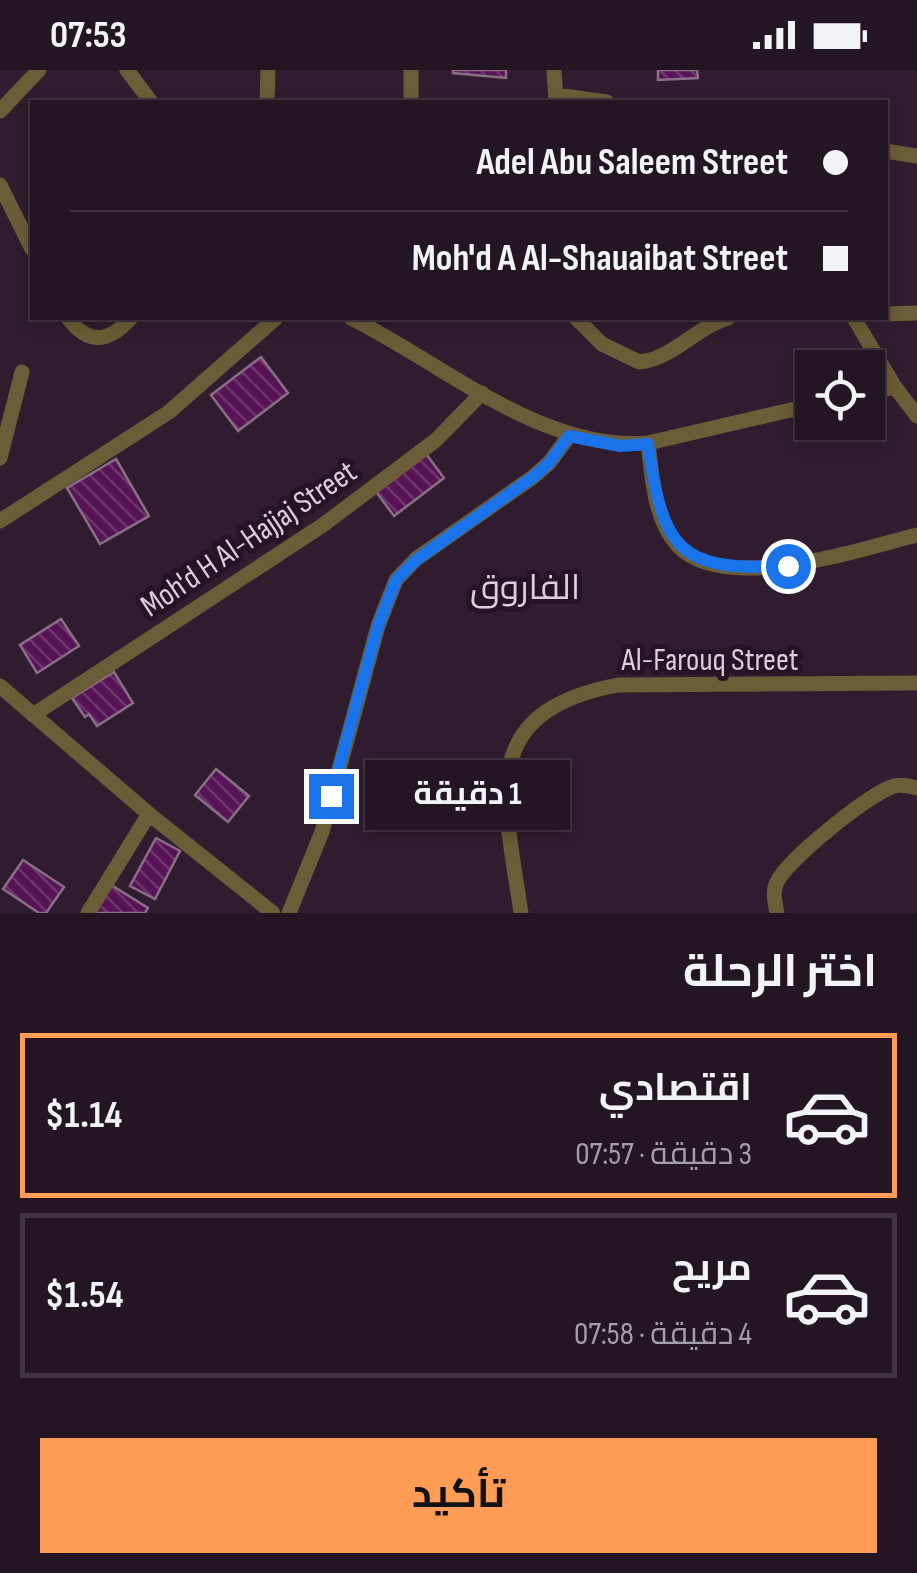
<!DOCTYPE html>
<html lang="ar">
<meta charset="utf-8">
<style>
:root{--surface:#241523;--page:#302230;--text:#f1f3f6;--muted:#a39fa6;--line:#413441;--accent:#fe9c57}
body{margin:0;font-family:"Sofia Sans Condensed",Cairo,sans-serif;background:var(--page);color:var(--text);direction:rtl;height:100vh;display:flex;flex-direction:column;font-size:38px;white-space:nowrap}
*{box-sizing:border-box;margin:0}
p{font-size:32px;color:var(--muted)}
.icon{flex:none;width:55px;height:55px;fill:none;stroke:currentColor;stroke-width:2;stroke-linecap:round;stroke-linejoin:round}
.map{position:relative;height:843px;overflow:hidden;direction:ltr}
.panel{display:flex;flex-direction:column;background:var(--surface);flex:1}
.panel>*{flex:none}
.banner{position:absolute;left:30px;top:30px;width:858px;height:220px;border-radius:0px;box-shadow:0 5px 15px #0003,0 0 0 2px var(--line);direction:rtl;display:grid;align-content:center;height:220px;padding:0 40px;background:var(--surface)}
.fabs{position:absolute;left:795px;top:280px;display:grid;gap:20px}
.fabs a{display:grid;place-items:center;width:90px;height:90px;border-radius:0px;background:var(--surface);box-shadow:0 5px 15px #0003,0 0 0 2px var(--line);font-size:50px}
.end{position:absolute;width:45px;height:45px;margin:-22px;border:12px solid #1a73e8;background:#fff;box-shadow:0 0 0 5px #fff}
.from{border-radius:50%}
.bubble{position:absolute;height:70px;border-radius:0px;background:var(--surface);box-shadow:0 5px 15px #0003,0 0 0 2px var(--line);font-size:32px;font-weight:700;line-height:70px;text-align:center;direction:rtl}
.banner b{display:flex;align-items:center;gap:35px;height:95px;font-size:38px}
.banner b+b{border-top:2px solid var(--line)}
.banner i{width:25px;height:25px;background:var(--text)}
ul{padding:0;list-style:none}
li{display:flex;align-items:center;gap:30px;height:165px;margin:0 20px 15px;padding:0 20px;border:5px solid var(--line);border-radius:0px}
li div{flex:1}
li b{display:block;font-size:38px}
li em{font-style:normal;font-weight:700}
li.selected{border-color:var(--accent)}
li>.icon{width:90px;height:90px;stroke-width:1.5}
h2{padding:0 40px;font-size:45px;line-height:120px}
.button{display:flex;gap:20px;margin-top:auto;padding:20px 40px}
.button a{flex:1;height:115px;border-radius:0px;background:var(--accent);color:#111;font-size:40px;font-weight:700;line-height:115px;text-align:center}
.status{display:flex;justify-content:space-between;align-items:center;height:70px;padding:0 50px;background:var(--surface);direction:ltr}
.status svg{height:28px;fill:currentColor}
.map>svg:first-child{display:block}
.building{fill:url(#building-back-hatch);stroke:#886f86;stroke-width:2.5}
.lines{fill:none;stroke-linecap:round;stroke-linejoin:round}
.street{stroke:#6a5d37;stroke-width:15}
.route{stroke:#1a73e8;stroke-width:12}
.labels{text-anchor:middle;stroke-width:10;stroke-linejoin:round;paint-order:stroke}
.street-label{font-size:32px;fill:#dcceda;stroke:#261325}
.neighbourhood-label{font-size:35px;fill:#dcceda;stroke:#261325}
</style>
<div class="status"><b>07:53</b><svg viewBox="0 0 49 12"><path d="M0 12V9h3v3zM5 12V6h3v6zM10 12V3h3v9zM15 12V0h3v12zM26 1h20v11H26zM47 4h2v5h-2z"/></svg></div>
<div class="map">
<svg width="917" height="843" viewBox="0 0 917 843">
<defs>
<pattern id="building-back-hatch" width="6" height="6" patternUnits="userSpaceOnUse" patternTransform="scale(2.5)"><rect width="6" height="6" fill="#571355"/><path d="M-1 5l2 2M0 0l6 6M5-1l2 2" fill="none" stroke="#6f346d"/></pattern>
</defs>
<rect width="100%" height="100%" fill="#301c2f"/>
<!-- building -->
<path class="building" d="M453,0H506V8L453,3Z
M658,0H697L698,8L658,10Z
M261,287L288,323L238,361L211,325Z
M424,381L444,408L394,446L374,419Z
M116,389L149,446L100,474L67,418Z
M61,549L79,576L37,603L20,575Z
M114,602L133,633L97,656L89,644L85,647L72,628Z
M216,699L249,726L228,752L195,725Z
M156,768L180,781L155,829L130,816Z
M23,790L64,817L46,843H39L3,819Z
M108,813L148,838L145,843H90Z"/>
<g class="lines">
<!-- street -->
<path class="street" d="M127,0L151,32
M554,0L556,32
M556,25L607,32
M267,32L268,0
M411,32V0
M0,41L39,0
M885,81L917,86
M0,115L32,179
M885,244L917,243
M68,248C89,276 109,272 131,248
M351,248C442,293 542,382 648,373L812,335
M576,248L602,274L639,292C673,289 696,257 728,248
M854,248L895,317L917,346
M868,323L895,317
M648,373C652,406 654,450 678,476C725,525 860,479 917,465
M0,388L22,302
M0,451L169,342L276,248
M0,616L149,744L273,843
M33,645L323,455L436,370L482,323
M88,843L149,744
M289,843L322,762L378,556L396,510L416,489L533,407L549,393L569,366
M521,843C505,731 474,642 618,615L917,613
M777,843C775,832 772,822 777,812C788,789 869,724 894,716C902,714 909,716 917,718"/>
</g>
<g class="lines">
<!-- route -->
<path class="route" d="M331,726L378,556L396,510L416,490L533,407L549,393L569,366L620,376L648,374C663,479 677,502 788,496"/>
</g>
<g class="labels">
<!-- street labels -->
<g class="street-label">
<text transform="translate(248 468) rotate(-34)" y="11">Moh'd H Al-Hajjaj Street</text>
<text x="710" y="600">Al-Farouq Street</text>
</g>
<!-- neighbourhood labels -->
<g class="neighbourhood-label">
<text x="525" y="529">الفاروق</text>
</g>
</g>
</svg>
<div class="fabs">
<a><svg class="icon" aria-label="locate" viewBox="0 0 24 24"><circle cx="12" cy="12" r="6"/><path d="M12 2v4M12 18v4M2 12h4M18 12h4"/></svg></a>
</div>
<i class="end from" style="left:788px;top:496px"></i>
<i class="end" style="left:331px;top:726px"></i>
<div class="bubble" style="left:365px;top:690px;width:205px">1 دقيقة</div>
<div class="banner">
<b><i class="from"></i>Adel Abu Saleem Street</b>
<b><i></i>Moh'd A Al-Shauaibat Street</b>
</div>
</div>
<section class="panel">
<h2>اختر الرحلة</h2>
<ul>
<li class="selected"><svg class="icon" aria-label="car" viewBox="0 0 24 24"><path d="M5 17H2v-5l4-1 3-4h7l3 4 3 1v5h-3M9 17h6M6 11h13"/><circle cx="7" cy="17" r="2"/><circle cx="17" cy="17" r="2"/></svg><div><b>اقتصادي</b><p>3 دقيقة · 07:57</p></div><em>$1.14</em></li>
<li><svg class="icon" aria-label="car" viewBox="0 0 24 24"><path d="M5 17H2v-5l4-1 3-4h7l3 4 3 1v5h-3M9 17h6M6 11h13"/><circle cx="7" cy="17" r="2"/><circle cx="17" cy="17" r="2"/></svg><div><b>مريح</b><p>4 دقيقة · 07:58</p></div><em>$1.54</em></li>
</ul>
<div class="button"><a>تأكيد</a></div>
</section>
